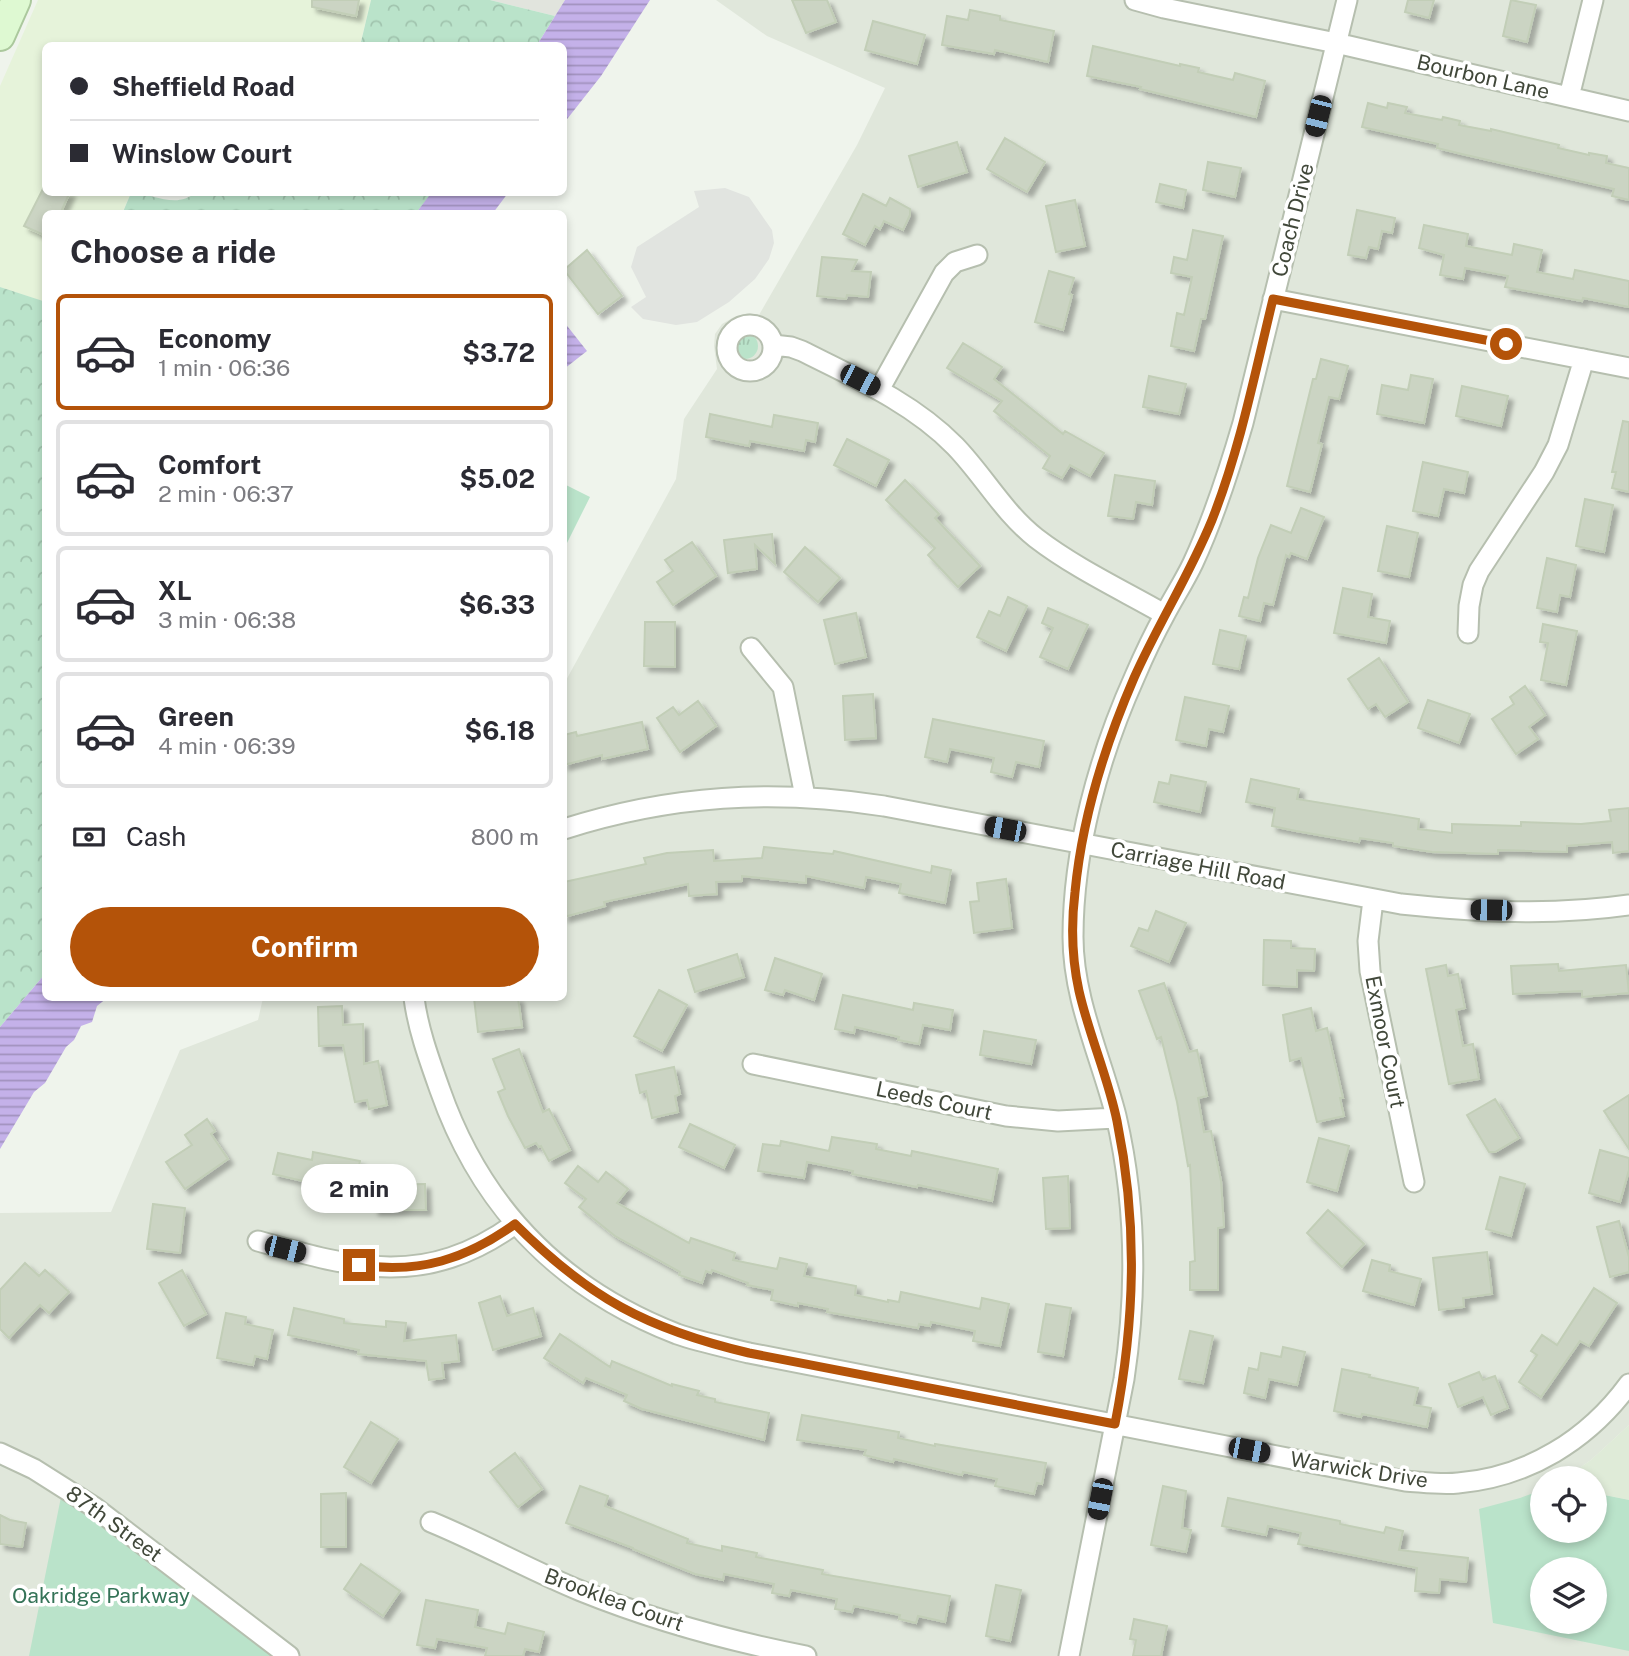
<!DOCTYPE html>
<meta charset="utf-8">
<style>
:root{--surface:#fff;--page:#f2f2f3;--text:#2b2b33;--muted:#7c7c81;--line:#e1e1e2;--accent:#b45309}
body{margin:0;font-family:"Public Sans",sans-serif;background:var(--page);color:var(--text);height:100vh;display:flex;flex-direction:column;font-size:26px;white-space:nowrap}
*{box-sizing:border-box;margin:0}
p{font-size:23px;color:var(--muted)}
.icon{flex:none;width:38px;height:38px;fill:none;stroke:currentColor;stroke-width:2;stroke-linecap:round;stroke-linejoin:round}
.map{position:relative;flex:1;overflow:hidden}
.drawer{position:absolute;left:42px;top:210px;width:525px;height:791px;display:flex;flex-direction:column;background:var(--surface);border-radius:10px;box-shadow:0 4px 10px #0003}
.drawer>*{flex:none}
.hud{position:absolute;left:42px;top:42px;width:525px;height:154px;border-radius:10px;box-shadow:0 4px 10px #0003;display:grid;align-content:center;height:154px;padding:0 28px;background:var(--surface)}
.fabs{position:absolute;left:1530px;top:1466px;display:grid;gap:14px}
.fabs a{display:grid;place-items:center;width:77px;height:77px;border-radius:50%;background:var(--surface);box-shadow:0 4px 10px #0003;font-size:35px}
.end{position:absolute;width:32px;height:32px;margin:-16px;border:9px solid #b45309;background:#fff;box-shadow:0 0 0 4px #fff}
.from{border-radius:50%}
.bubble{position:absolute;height:49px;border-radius:24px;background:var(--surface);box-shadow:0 4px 10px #0003;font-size:23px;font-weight:700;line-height:49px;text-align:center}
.car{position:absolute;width:21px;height:42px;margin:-21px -10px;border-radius:9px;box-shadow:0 0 5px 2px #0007;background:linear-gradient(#222 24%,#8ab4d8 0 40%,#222 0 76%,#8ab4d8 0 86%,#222 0)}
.hud b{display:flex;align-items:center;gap:24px;height:66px;font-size:26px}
.hud b+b{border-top:2px solid var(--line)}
.hud i{width:18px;height:18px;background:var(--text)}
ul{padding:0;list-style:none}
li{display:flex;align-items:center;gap:21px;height:116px;margin:0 14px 10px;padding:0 14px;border:4px solid var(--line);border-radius:10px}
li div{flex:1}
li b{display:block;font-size:26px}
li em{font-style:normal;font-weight:700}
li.on{border-color:var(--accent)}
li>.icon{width:63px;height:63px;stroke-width:1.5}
h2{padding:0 28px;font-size:32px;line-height:84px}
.pay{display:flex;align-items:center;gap:18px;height:77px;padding:0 28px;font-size:26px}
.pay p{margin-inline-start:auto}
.cta{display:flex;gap:14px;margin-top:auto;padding:14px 28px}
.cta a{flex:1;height:80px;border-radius:42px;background:var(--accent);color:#fff;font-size:28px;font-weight:700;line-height:80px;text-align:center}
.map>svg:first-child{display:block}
.residential{fill:#e0e7db;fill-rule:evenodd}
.commercial{fill:#e6f3da}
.industrial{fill:#e1e4dd}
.education{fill:#dfebd8}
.grass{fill:url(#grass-tufts)}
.forest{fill:url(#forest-crowns)}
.park{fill:#bae3ca;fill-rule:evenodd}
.parking{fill:#e1e4e0}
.water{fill:url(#water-rules)}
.building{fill:#cbd4c3;stroke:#c2ceb7;stroke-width:2;filter:url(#shadow)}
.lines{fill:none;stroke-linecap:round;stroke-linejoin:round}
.minor-casing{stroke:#b6bfaf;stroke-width:23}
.secondary-casing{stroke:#abc89d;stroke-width:32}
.minor{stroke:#fff;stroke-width:19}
.secondary{stroke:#def9d2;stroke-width:28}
.route{stroke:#b45309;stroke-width:9}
.labels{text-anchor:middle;stroke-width:7;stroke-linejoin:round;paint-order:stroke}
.street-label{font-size:21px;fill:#41483a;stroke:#fff}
.park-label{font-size:21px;fill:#347357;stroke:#fff}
</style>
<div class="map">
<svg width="1629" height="1656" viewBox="0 0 1629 1656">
<defs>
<pattern id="grass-tufts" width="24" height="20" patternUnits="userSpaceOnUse" patternTransform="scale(1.75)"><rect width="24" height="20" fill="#bae3ca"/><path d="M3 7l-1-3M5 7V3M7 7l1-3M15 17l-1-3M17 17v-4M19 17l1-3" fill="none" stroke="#a1c4ae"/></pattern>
<pattern id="forest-crowns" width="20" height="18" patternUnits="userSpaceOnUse" patternTransform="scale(1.75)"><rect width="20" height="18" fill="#bae3ca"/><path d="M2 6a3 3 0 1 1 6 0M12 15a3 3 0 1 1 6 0" fill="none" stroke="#a1c4ae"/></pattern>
<pattern id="water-rules" width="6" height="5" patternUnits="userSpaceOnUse" patternTransform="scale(1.75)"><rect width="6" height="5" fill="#c4b1e9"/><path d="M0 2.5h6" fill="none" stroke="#a192be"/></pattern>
<filter id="shadow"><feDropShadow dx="5" dy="5" stdDeviation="2" flood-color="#0004"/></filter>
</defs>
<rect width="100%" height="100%" fill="#eff4ec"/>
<!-- residential -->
<path class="residential" d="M716,0H1629V1425L1591,1460L1563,1479H1542V1531H1594V1493L1629,1500V1656H0V1213L111,1212L180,1050L258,1020L263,998H564V684L676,479L684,419L717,369L714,346L715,334L722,324L734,317L748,313L759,315L857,145L885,88L767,36ZM1542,1570H1594V1622H1542Z"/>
<!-- commercial -->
<path class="commercial" d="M38,0H371L360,45L46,46V192L131,193L122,213L46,214L45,302L0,287V86Z"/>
<!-- industrial -->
<path class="industrial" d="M490,0H565L555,16Z"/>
<!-- education -->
<path class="education" d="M1629,1425V1500L1594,1493V1479H1563L1591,1460Z"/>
<!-- grass -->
<path class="grass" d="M732 346a13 13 0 1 1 26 0a13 13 0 1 1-26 0Z"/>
<!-- forest -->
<path class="forest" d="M371,0H490L555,16L537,45L360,46Z
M196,192L432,193L416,213L122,214L131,193C154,193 176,210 196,192Z
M0,287L46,302L45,974L0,1027Z"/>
<!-- park -->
<path class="park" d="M564,484L590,497L564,549Z
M1542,1490V1531H1594V1493L1629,1500V1651L1493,1623L1479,1509L1520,1498ZM1542,1570H1594V1622H1542Z
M61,1497L85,1512L273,1656H29Z"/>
<!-- parking -->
<path class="parking" d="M725,188L749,197L772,230L774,243L769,259L755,279L729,302L697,322L676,325L643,319L631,307L646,297L631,267L637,247L699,207L694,191Z"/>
<!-- water -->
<path class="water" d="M565,0H650L601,76L564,123V46L537,45Z
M432,192H508V193L493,213H416Z
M564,322L587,351L564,369Z
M45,974L46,998H107L97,1006L92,1022L81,1026L74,1040L66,1047L45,1083L34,1092L0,1149V1027Z"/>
<!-- building -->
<path class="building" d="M312,0H359L356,16L312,7Z
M792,0H827L836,22L806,33Z
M1408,0H1434L1429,18L1405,12Z
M1511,0L1536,5L1527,42L1503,36Z
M970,10L1000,16V20L1054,31L1048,62L995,50L994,54L942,45L947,16L968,20Z
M873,21L925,35L917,64L865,50Z
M1093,46L1180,66V64L1199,68L1198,72L1233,80L1235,73L1265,81L1256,117L1140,89L1141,87L1087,76Z
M1368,103L1387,108L1388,103L1407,107L1405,113L1442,120L1443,117L1460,121L1459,125L1491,131V129L1559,145L1558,148L1589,155V153L1607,156L1606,163L1629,168V200L1612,196L1614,189L1466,155L1437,148L1438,144L1362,127Z
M1005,138L1045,162L1027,192L987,169Z
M957,142L967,172L918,187L909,156Z
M1208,162L1241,168L1235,197L1203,190Z
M46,183V192H70L60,214H46V236L24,226Z
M1160,184L1186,190L1183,208L1156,202Z
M863,194L886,206L890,198L910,209V215L903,230L884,221L880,229L875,226L865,245L843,234Z
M1075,200L1085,246L1056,252L1046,206Z
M1357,210L1395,218L1392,233L1382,231L1378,249L1369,247L1366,258L1348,255Z
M1424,225L1468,234L1466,246L1512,255L1514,244L1542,250L1537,272L1573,279L1575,270L1629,281V307L1583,298L1582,301L1505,287L1508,276L1465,268L1463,279L1440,275L1444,255L1419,248Z
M1193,230L1223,236L1205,319H1201L1194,351L1171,346L1177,313L1184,315L1192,277L1171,273L1174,257L1187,260Z
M587,250L622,296L598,314L564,270Z
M822,257L857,260L852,271L871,272L868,297L847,295L846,299L817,296Z
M1049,271L1074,278L1069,294L1072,295L1063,330L1035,322Z
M963,343L1002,367L994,379L1063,434L1065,431L1104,453L1090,476L1070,465L1062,478L1043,468L1050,456L994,411L1002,401L947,368Z
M1321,359L1348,366L1339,399L1329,397L1318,443L1322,444L1310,492L1287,486L1313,379H1316Z
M1411,375L1433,379L1424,423L1377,414L1382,385L1408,390Z
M1149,376L1186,384L1179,414L1143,407Z
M1462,386L1508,396L1501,426L1456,416Z
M710,414L772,427L774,415L818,423L815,442L806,440L804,451L750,441L749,446L706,437Z
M1623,421L1629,422V492L1612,488L1616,472H1612Z
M847,439L889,460L876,486L834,465Z
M1423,462L1468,472L1464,493L1444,489L1438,516L1413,511Z
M1115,475L1155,481L1152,505L1136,502L1133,519L1108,516Z
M905,480L939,514L935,518L980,566L958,587L928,555L935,548L886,500Z
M1585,499L1613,505L1604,552L1576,546Z
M1301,508L1324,517L1307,559L1291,553L1289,557L1286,555L1273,605L1264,603L1260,621L1239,616L1244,597L1248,598L1258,558L1271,525L1291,533Z
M1387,526L1418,533L1409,577L1378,571Z
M772,534L775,564L755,545L757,569L728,573L724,540Z
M692,542L716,576L673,605L657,582L673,571L665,560Z
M805,547L840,578L818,602L784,572Z
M1547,558L1576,565L1570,597L1560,595L1557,612L1537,608Z
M1343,588L1372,594L1368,617L1390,621L1386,643L1334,633Z
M1008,597L1027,606L1006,651L977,637L989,611L1000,616Z
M1048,608L1088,625L1068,669L1040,657L1053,628L1042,623Z
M856,613L866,657L835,664L824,620Z
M645,622H675V667L644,666Z
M1543,624L1577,631L1566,685L1541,680L1548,643L1540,642Z
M1220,630L1246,636L1239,669L1213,664Z
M1379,658L1408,702L1385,717L1376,704L1368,709L1348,679Z
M1525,686L1545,715L1529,727L1538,739L1516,754L1492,719L1514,704L1510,697Z
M873,694L876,738L845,740L843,696Z
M1185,697L1229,706L1223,732L1209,729L1206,746L1176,740Z
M1428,700L1470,714L1459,743L1418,728Z
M698,701L716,726L680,752L657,718L673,707L679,715Z
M933,719L1044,741L1039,767L1016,762L1012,777L991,772L994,758L950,749L947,762L925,757Z
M642,722L648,749L602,759V755L564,765V735L576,732L577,736Z
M1171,775L1206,782L1200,812L1154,802L1159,782L1169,784Z
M1251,779L1299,789L1297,799L1419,819L1418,829L1452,833V824L1521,826V822L1581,824L1611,821L1609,810L1629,808V851L1613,853L1612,842L1567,846V852L1498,850V854L1432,852L1393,846V843L1360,838L1359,842L1296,831L1272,826L1275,808L1246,802Z
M764,847L833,854L834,851L931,873L932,866L951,870L945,903L899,893L901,884L866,877L864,888L806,876V883L742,876V881L716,882L717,894L689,896L688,884L604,902L605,906L564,917V882L646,864L644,858L667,853L713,850L714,861L762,858Z
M1006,879L1012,928L974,933L970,902L979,901L977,883Z
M1156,911L1186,923L1169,962L1131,946L1139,928L1148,931Z
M1264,940L1291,941V948L1315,949L1314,971L1297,970V987L1263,985Z
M737,954L744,977L695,992L688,970Z
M775,958L822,974L814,1000L785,990L783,995L765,990Z
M1558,964L1559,971L1626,965L1629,993L1582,997V991L1513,994L1511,966Z
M1446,965L1448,976L1458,974L1465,1008L1456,1010L1463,1046L1473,1044L1479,1079L1449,1084L1426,969Z
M1164,983L1189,1052L1197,1050L1207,1096L1198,1098L1204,1132L1211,1131L1221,1181L1224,1227L1218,1228V1290H1190V1262L1195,1261L1190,1165L1188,1166L1177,1102L1161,1037L1157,1039L1139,991Z
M659,990L687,1005L662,1051L634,1036Z
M843,995L913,1010L914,1003L953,1010L950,1030L923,1025L919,1044L898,1040L899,1037L855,1027L854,1033L835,1029Z
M474,998H518L522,1027L478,1032Z
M342,1006L343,1025L363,1024L364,1064L378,1061L387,1105L369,1109L367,1100L355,1102L343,1045L319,1046L318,1007Z
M1311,1008L1316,1031L1327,1028L1343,1098H1340L1344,1116L1317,1122L1301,1058L1290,1061L1283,1015Z
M984,1031L1036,1040L1031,1064L980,1055Z
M519,1049L543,1112L549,1109L570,1150L549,1161L541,1146L539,1147L536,1143L525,1148L508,1116L498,1092L505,1089L493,1059Z
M674,1067L680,1094L675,1096L678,1112L652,1118L646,1091L640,1093L636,1075Z
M1629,1095V1149L1604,1111Z
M1495,1099L1519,1138L1495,1152H1489L1467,1115Z
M207,1119L215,1131L211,1134L228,1159L185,1189L166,1162L192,1145L185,1135Z
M690,1124L735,1145L724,1168L679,1147Z
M832,1137L877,1144L876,1149L911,1156L912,1151L998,1169L992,1201L918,1185L917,1187L852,1174L853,1171L807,1162L804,1178L758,1171L763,1144L780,1146L781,1141L829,1151Z
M1319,1138L1349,1146L1337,1191L1307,1182Z
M1600,1150L1629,1158V1170L1620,1202L1589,1193Z
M313,1152L360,1161L355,1185L425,1184L426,1210H374V1198L307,1185V1182L273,1174L278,1153L312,1160Z
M578,1166L598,1182L606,1172L628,1189L617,1203L689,1243L691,1238L735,1253L733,1260L777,1269L780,1258L807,1264L804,1276L856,1286L855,1295L888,1302V1300L899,1302L901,1292L980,1309L982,1298L1009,1304L1000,1346L973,1341L975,1331L931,1322L930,1326L919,1324L918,1328L827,1312L828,1309L798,1303V1306L771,1300L773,1290L747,1285L748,1283L712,1270L711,1273L706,1271L702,1283L679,1275L680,1272L615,1236L579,1207L586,1199L565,1183Z
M1068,1176L1070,1228L1046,1229L1043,1178Z
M1500,1177L1525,1184L1511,1236L1486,1229Z
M153,1204L185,1208L180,1253L147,1249Z
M1328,1210L1364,1244L1342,1267L1307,1233Z
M1619,1221L1629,1257V1272L1610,1277L1597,1227Z
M1487,1252L1492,1294L1463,1298L1464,1307L1439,1310L1433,1258Z
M1372,1260L1390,1265L1389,1271L1421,1279L1414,1305L1363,1291Z
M25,1263L39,1276L45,1270L69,1292L49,1313L40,1305L9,1338L0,1329V1290Z
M182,1270L206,1314L184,1326L159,1283Z
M1594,1288L1617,1303L1589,1346L1580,1341L1541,1397L1519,1382L1537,1355L1531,1351L1542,1335L1557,1345Z
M500,1296L507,1316L533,1308L541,1336L493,1350L479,1303Z
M1046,1304L1071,1308L1063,1356L1038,1352Z
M294,1308L344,1319V1323L386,1327V1321L406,1323L404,1341L456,1335L459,1361L442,1363L444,1378L429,1380L426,1361L358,1354L359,1350L288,1335Z
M226,1313L246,1317L245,1324L273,1330L267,1359L255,1356L253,1365L217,1358Z
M1190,1331L1213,1336L1203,1383L1179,1379Z
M560,1334L610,1367L612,1361L672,1386V1384L699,1391L697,1395L715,1399V1402L769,1413L764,1440L642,1409L624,1401L627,1395L586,1378L583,1383L544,1358Z
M1283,1347L1305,1352L1297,1385L1269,1379L1265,1398L1244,1393L1249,1368L1258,1370L1261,1353L1281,1357Z
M1342,1369L1370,1375L1369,1377L1418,1388L1414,1405L1431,1408L1427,1427L1362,1414L1361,1417L1334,1411Z
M1479,1372L1483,1380L1495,1376L1508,1408L1491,1415L1483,1397L1458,1407L1449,1384Z
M802,1415L899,1432L898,1438L935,1446V1444L1046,1463L1042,1484L1037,1483L1034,1494L995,1486L997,1479L963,1472L962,1475L894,1459L893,1462L864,1455L866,1450L797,1440Z
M371,1422L398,1439L371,1483L344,1467Z
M515,1453L542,1489L518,1507L490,1472Z
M580,1486L608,1496L605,1506L688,1539L687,1543L722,1551V1546L757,1553L756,1557L823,1570L822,1574L950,1596L945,1622L918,1616L916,1623L899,1619L900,1615L854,1606L852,1612L835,1609L837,1599L791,1590L789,1596L772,1593L774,1584L724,1574L723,1580L695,1574L633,1549V1548L566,1523Z
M1163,1486L1186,1491L1182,1528L1191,1530L1186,1552L1151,1545Z
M346,1493V1547H321V1494Z
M1228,1498L1340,1521V1524L1384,1533L1386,1527L1403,1531L1399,1550L1468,1558L1466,1582L1440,1579L1439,1593L1415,1591L1417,1568L1298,1544L1301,1533L1268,1526L1266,1535L1222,1526Z
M0,1515L10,1520L26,1523L22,1547L0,1544Z
M361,1564L400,1591L383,1616L344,1589Z
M996,1585L1021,1590L1010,1641L986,1636Z
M426,1600L478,1610L475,1627L505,1634L508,1623L544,1632L539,1652L525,1649L523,1656H485L487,1648L437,1639L435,1648L417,1645Z
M1134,1619L1167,1626L1161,1656H1133L1136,1640L1130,1639Z"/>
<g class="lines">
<defs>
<path id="minor" d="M1135,0L1164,8L1336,43L1629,111
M1569,97L1593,0
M1273,299L1629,368
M727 348a23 23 0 1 1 46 0a23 23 0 1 1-46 0Z
M773,345L791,347L802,351C856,378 913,403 955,446C984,476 1003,512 1036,538C1075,568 1122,590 1164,614
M879,390L944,273L955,262L977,255
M1468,633L1469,606L1473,585L1479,571L1544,472L1558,445L1584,359
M751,648L783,687L805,796
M564,829C671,795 773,789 884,806L1401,904C1476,912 1554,916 1629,905
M1373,900L1368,941L1370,971L1414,1182
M414,998C418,1029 429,1059 440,1090C481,1207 561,1289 677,1334C700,1342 725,1347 749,1353L1405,1481C1422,1482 1441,1485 1458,1483C1528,1477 1588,1440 1629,1384
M753,1064L1006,1116L1058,1121L1116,1118
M258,1241C357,1269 425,1288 515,1224
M0,1453L34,1469L94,1507L289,1656
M431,1522C482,1543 530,1570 581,1591C653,1620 729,1641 806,1656
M1069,1656L1124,1379C1137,1293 1136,1202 1116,1116C1101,1057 1073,999 1073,937C1073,849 1099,756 1135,676C1144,655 1154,634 1165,614C1174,597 1185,580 1193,563C1214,518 1229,471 1243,423L1347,0"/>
<path id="secondary" d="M0,36L16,0"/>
</defs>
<!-- minor casing -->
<use href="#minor" class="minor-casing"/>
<!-- secondary casing -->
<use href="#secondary" class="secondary-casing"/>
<!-- minor -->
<use href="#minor" class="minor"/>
<!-- secondary -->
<use href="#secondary" class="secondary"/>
</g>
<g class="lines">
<!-- route -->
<path class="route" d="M359,1265C420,1274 466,1259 515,1224C589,1298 647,1329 749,1353L1115,1424C1135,1321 1138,1224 1117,1121C1108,1077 1089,1035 1079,991C1072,959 1071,925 1075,892C1082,819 1105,745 1134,678C1158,624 1190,574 1212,520C1240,449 1255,373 1273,299L1506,344"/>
</g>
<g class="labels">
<!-- street labels -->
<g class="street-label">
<text transform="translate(1483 77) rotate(13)" y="7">Bourbon Lane</text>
<text transform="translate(1293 220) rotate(-76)" y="7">Coach Drive</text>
<text transform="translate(1198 866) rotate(11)" y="7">Carriage Hill Road</text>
<text transform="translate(1385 1042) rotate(79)" y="7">Exmoor Court</text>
<text transform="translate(934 1101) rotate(12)" y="7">Leeds Court</text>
<text transform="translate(1359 1470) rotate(9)" y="7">Warwick Drive</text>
<text transform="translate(114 1524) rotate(36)" y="7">87th Street</text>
<text transform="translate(614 1600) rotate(20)" y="7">Brooklea Court</text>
</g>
<!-- park labels -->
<g class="park-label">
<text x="101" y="1603">Oakridge Parkway</text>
</g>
</g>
</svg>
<div class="fabs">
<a><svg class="icon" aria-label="locate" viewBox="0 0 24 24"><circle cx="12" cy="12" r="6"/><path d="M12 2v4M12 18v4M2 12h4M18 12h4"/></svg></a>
<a><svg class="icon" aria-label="layers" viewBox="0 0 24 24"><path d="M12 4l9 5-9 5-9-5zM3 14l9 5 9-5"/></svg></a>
</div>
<i class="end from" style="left:1506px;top:344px"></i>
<i class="end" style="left:359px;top:1265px"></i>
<div class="bubble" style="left:301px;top:1164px;width:116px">2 min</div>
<i class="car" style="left:1318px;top:116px;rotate:194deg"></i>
<i class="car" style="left:860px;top:380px;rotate:117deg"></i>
<i class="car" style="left:1005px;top:829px;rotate:281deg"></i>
<i class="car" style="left:1491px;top:910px;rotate:271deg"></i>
<i class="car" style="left:285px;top:1249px;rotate:104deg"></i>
<i class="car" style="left:1249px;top:1450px;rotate:101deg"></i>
<i class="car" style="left:1100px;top:1499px;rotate:191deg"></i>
<div class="hud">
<b><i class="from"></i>Sheffield Road</b>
<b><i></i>Winslow Court</b>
</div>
<section class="drawer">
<h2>Choose a ride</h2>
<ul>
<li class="on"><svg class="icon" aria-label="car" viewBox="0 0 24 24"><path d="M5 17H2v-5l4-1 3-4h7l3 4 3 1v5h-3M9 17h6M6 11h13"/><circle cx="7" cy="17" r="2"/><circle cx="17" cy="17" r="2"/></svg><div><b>Economy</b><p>1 min · 06:36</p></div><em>$3.72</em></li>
<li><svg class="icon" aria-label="car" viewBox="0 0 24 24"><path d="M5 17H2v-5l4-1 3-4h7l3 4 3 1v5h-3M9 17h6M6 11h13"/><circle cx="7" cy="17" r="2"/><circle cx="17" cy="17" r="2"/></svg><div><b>Comfort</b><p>2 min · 06:37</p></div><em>$5.02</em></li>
<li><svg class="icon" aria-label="car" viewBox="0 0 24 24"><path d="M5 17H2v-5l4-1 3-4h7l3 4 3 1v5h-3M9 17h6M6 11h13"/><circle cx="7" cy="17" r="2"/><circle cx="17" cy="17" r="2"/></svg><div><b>XL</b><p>3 min · 06:38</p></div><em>$6.33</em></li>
<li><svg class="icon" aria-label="car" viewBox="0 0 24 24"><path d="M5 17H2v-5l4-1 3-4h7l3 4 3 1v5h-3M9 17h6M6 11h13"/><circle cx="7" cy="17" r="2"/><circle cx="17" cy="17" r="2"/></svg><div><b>Green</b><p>4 min · 06:39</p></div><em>$6.18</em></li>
</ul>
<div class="pay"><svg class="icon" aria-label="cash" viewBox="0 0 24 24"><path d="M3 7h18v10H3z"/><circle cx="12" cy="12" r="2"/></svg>Cash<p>800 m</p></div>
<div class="cta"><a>Confirm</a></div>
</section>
</div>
